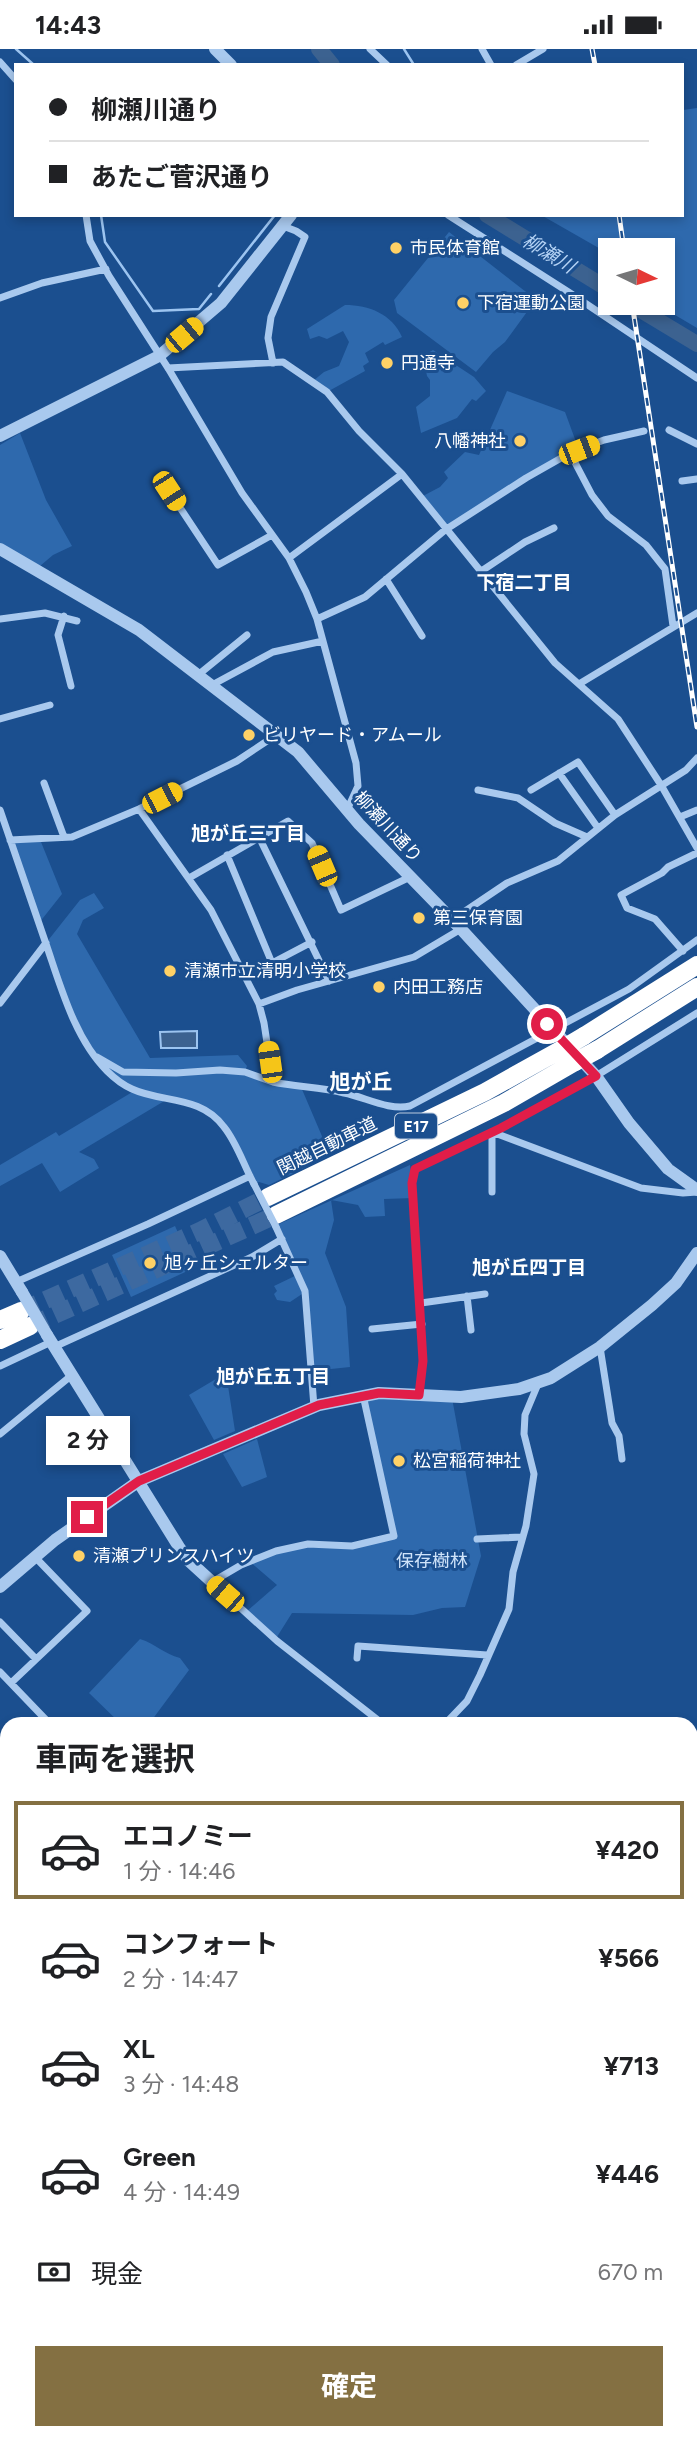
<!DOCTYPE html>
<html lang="ja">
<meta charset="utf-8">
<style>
:root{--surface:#fff;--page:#f6f6f6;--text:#202124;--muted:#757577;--line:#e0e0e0;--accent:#847042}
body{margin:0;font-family:Figtree,"Noto Sans JP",sans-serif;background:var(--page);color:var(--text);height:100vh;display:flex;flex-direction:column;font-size:26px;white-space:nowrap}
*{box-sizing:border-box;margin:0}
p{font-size:23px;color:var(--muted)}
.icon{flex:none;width:38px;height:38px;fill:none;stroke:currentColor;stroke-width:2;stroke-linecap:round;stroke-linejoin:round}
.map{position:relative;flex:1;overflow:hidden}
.drawer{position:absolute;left:0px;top:1668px;width:698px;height:723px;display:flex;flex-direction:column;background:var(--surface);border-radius:21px 21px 0 0;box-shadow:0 4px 10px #0003}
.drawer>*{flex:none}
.guide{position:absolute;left:14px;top:14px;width:670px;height:154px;border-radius:0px;box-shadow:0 4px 10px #0003;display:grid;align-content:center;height:154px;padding:0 35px;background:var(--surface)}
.needle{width:46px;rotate:95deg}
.buttons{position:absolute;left:598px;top:189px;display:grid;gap:14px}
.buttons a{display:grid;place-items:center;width:77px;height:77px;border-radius:0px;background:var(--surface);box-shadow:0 4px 10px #0003;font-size:35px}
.end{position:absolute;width:32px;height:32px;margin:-16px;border:9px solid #e11d48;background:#fff;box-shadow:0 0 0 4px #fff}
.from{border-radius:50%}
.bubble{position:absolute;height:49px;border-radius:0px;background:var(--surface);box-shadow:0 4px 10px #0003;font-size:23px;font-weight:700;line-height:49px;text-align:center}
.car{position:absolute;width:21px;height:42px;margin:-21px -10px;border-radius:9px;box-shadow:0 0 5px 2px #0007;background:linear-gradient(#f5c518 24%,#345 0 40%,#f5c518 0 76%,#345 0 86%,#f5c518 0)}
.guide b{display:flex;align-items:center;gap:24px;height:66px;font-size:26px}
.guide b+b{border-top:2px solid var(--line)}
.guide i{width:18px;height:18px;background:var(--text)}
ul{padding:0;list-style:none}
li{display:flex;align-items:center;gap:21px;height:98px;margin:0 14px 10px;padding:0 21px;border:4px solid transparent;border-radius:0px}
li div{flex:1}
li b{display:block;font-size:26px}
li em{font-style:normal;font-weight:700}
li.on{border-color:var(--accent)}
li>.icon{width:63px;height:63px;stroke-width:1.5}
h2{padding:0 35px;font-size:32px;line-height:84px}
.pay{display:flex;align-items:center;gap:18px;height:77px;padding:0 35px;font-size:26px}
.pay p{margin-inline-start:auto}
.cta{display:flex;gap:14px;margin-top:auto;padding:14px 35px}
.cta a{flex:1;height:80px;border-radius:0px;background:var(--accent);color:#fff;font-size:28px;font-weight:700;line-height:80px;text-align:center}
.status{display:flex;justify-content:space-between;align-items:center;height:49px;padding:0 35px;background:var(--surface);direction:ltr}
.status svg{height:19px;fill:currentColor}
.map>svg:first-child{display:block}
.green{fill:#2e69ad}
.water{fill:#3c6290;stroke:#9cc4f0;stroke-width:2}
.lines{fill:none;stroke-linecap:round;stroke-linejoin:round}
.stream{stroke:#9cc4f0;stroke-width:2.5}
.river{stroke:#3c6290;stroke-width:16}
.motorway-tunnel{stroke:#3d69a0;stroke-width:18;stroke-dasharray:18 9;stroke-linecap:butt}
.minor{stroke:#a9c9ee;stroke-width:7}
.tertiary{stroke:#a9c9ee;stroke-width:12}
.motorway{stroke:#fff;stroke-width:18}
.rail-casing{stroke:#fff;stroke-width:5}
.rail{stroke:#1b4f8f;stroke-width:2.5;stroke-dasharray:8;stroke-linecap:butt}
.minor-bridge{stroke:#a9c9ee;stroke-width:7}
.tertiary-bridge{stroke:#a9c9ee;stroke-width:12}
.motorway-bridge{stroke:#fff;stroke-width:18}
.route{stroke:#e11d48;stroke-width:9}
.poi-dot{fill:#ffd166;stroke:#1b4f8f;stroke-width:2.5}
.labels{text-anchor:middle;stroke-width:6;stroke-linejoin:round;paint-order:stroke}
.shield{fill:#1b4f8f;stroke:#bbcadd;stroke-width:2}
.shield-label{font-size:16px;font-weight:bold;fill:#fff}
.poi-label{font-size:18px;fill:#fff;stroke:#1b4f8f;text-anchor:start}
.street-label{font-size:18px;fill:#fff;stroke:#1b4f8f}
.park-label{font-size:18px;fill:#cfe3fa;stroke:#1b4f8f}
.water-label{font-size:19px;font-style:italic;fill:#b5d3f5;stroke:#1b4f8f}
.neighbourhood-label{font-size:19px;font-weight:bold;fill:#fff;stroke:#1b4f8f}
.quarter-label{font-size:21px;font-weight:bold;fill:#fff;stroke:#1b4f8f}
</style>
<div class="status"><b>14:43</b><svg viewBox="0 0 49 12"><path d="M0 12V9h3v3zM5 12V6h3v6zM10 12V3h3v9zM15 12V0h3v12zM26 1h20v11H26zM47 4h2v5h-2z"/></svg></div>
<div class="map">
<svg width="697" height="2390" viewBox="0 0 697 2390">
<rect width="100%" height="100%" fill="#1b4f8f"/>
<!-- green -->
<path class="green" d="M697,59V279L670,263L661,254H663V201H611V206L541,166H682L683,61Z
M449,183L530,246L532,256L505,293L493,303L476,323L397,264L394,251Z
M345,256C369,256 392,265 402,288L385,296L383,293L365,304L369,313L363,317L365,322L327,343L313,332L324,323L339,317L349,293L343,282L327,290L319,287L310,290L307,280Z
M433,301L474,328L486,342L476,352L472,350L457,369L421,384L416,358L430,347V331L427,327L423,307Z
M507,342L565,363L579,401L445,481L421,448L440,438L448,429L444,423L465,403L479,406Z
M20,384L46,451L72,497L53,506L40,517L0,494V396Z
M39,788L62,845L39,874L10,791Z
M94,844L104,859L83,871L77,885L150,1009L238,1006L247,1017L245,1022L301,1038L330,1106L269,1136L259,1133L254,1135L224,1078L211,1065L171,1048L79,1103L94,1110L99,1119L60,1143L42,1114L0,1137V1116L56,1083L59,1087L134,1042L108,1024L76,975L46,894L80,851Z
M410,1116L414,1149L384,1150L385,1167L365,1168L358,1156L331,1151L334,1171L325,1204L346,1258L350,1318L312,1322L305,1243L290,1253L277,1251L274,1245L277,1242L274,1237L299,1225L276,1178L279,1175Z
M175,1177L194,1219L131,1248L112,1206Z
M226,1324L235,1382L214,1391L189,1346Z
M363,1346L452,1349L481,1507L465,1558L442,1559L413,1566L292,1564L275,1591L246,1563L277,1536L249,1512L308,1495L352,1497L394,1487Z
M257,1390L267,1428L242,1438L223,1405Z
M140,1590C156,1595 164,1605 180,1609L189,1621L149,1675H121L89,1644Z
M697,2081V2175L691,2169V2086Z"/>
<!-- water -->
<path class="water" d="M197,982V999H161L160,983Z"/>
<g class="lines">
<!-- stream -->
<path class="stream" d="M16,0L34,16
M404,0L414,16
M101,166L105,193L153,262L199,260L211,245
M219,237L275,166"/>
<!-- river -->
<path class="river" d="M319,0L332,16
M487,166L611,242
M629,254L697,295"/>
<!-- motorway-tunnel -->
<path class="motorway-tunnel" d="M21,1262L200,1182L268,1148
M30,1277L276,1166"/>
<!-- minor -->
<path class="minor" d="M370,0L387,16
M482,0L491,16
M0,13L16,31
M516,16L543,0
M86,166L90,192L109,227L168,319L242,444L289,509L306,543L317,570L356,714L358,737L347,761
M448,166L570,244L697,329
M0,249L42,234L106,220
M273,314L268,289L271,268L305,188L296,182L283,177
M168,319L283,313L327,343L359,382L402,425L555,614L618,670L661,736L697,799
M669,381L697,395
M644,382L604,391L570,404L592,446L608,467L646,496L665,520L673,577
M682,432L697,430
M169,442L218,516L272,486
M289,509L402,425
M480,523L525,493L554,479
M386,530L422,587
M64,567L58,586L71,637
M0,570L45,564L77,572
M317,570L365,548L445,481L526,429L570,404
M198,626L247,586
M579,635L697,564
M212,636L273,603L323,592
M0,670L50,656
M559,724L598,779
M44,734L64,788
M478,741L518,749L555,774L587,788
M531,741L578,713L615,766
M139,760L211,861L259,955L264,974L273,1033C296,1038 321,1038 344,1044C365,1048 389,1062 410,1057L629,940L697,891
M0,761C15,805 30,849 45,892C60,935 74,989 107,1022C114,1029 123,1036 132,1040C162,1054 201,1046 224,1078C237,1094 244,1117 254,1135
M680,768L697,761
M259,788L329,932
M10,791L72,788L139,760L237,712L276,686
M227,806L272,914L312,893
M189,829L288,772L312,794L341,861L410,828
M452,871L507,834L558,812L615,766L686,721L697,709
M683,902L655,870L627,859L621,846L662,824L668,818L697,804
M0,954L46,894
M259,955L297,941L414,908L461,880
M97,1008L123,1023L176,1024L220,1021L245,1023L273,1033
M492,1143V1083L641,1139L683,1144L697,1143
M276,1178L305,1242L314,1358
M16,1233L148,1175L250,1127
M467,1247L471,1281
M421,1254L485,1245
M372,1280L422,1275
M54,1298L252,1208L282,1190
M600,1298L612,1374L619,1387L622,1410
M0,1317L51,1293
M363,1346L394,1487L352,1497L308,1495L276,1502L241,1516L212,1533L277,1592L383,1675
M419,1346L423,1312L412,1134L415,1120L501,1079L596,1027L697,964
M0,1385L72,1326
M477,1490L522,1488
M0,1573L36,1610
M357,1609L358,1597L487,1606
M0,1623L50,1675
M11,1634L87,1562L35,1508
M445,1675L467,1652L480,1626L509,1560L513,1523L526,1477L534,1425L524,1385L525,1366L538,1335
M0,1770L7,1763
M691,1844L697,1846
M0,1980L7,1987
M0,2085L7,2093
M0,2157L7,2150
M691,2284L697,2279
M0,2311L7,2305
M691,2337L697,2331
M412,2384L419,2390
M577,2390L583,2384"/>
<!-- tertiary -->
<path class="tertiary" d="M215,0L231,16
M0,387L159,307L221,254L291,166
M0,500L139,581L298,703L359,775L461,880L596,1027L629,1074L668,1120L697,1141
M0,1207L22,1243
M47,1286L179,1498L189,1512L212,1533
M0,1538L55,1491L139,1432L319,1356L379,1344L461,1348L519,1340L551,1329L600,1298L652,1256L676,1234L697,1204"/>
<!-- motorway -->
<path class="motorway" d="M584,987L697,916
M597,1001L697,938
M268,1148L485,1043L562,1000
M276,1166L504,1054L575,1013
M0,1271L21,1262
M0,1291L30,1277"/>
<defs>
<path id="rail" d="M592,0L595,16
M619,166L624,201
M632,254L697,678"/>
</defs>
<!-- rail casing -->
<use href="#rail" class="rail-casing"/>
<!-- rail -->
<use href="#rail" class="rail"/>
<!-- minor-bridge -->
<path class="minor-bridge" d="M254,1135L276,1178"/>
<!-- tertiary-bridge -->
<path class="tertiary-bridge" d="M22,1243L47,1286"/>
<!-- motorway-bridge -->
<path class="motorway-bridge" d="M562,1000L584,987
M575,1013L597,1001"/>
</g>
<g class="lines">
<!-- route -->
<path class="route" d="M87,1468L139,1432L319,1356L379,1344L419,1346L423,1312L412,1134L415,1120L501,1079L596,1027L547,975"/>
</g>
<!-- markers -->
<g class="poi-dot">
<circle cx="396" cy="199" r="7"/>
<circle cx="463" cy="254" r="7"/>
<circle cx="387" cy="314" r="7"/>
<circle cx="520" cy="392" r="7"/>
<circle cx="249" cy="686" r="7"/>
<circle cx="419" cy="869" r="7"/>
<circle cx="170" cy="922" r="7"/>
<circle cx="379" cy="938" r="7"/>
<circle cx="150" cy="1214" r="7"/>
<circle cx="399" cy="1412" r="7"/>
<circle cx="79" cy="1507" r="7"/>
</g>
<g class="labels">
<!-- shield labels -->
<rect class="shield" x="395" y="1064.5" width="42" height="25" rx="5"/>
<g class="shield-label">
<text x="416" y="1083">E17</text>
</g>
<!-- poi labels -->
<g class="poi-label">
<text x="410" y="205">市民体育館</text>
<text x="477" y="260">下宿運動公園</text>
<text x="401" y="320">円通寺</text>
<text x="506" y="398" text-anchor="end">八幡神社</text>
<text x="263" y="692">ビリヤード・アムール</text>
<text x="433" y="875">第三保育園</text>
<text x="184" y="928">清瀬市立清明小学校</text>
<text x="393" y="944">内田工務店</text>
<text x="164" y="1220">旭ヶ丘シェルター</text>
<text x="413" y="1418">松宮稲荷神社</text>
<text x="93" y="1513">清瀬プリンスハイツ</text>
</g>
<!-- street labels -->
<g class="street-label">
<text transform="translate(388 778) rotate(47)" y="6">柳瀬川通り</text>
<text transform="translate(327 1097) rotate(-26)" y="6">関越自動車道</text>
</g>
<!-- park labels -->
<g class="park-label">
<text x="432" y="1518">保存樹林</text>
</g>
<!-- water labels -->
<g class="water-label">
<text transform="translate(549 204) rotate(31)" y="7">柳瀬川</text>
</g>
<!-- neighbourhood labels -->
<g class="neighbourhood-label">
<text x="524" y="540">下宿二丁目</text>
<text x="248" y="791">旭が丘三丁目</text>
<text x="529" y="1225">旭が丘四丁目</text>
<text x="273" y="1334">旭が丘五丁目</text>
</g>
<!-- quarter labels -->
<g class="quarter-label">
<text x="361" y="1040">旭が丘</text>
</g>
</g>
</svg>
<div class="buttons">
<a><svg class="needle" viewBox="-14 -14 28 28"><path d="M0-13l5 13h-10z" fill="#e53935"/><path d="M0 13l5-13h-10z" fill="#757577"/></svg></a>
</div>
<i class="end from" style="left:547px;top:975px"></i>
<i class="end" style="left:87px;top:1468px"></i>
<div class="bubble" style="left:46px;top:1367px;width:84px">2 分</div>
<i class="car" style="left:184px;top:286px;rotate:50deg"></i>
<i class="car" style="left:579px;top:401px;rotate:69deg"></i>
<i class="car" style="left:169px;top:442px;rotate:147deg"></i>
<i class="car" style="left:162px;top:749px;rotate:63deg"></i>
<i class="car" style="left:322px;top:817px;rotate:337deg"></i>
<i class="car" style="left:270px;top:1013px;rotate:352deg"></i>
<i class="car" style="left:225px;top:1545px;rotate:311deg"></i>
<div class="guide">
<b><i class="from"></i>柳瀬川通り</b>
<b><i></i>あたご菅沢通り</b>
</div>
<section class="drawer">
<h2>車両を選択</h2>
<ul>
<li class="on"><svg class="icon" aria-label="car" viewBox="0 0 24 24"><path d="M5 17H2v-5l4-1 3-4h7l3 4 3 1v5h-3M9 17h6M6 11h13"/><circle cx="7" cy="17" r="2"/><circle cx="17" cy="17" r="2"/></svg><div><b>エコノミー</b><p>1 分 · 14:46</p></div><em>¥420</em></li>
<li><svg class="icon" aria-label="car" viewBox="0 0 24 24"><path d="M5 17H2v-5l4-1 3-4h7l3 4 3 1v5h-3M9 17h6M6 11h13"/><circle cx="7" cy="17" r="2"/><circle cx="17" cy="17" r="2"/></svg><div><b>コンフォート</b><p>2 分 · 14:47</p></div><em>¥566</em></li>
<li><svg class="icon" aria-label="car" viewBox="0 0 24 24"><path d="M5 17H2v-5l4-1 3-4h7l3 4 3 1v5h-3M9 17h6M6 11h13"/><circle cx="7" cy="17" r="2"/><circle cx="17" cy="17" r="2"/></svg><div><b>XL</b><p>3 分 · 14:48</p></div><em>¥713</em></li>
<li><svg class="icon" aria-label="car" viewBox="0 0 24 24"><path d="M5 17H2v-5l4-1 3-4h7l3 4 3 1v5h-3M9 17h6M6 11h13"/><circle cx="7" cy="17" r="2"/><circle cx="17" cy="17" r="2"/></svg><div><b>Green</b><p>4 分 · 14:49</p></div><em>¥446</em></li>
</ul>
<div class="pay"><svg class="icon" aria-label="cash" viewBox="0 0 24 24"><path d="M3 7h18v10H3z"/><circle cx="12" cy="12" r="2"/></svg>現金<p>670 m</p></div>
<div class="cta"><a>確定</a></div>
</section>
</div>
